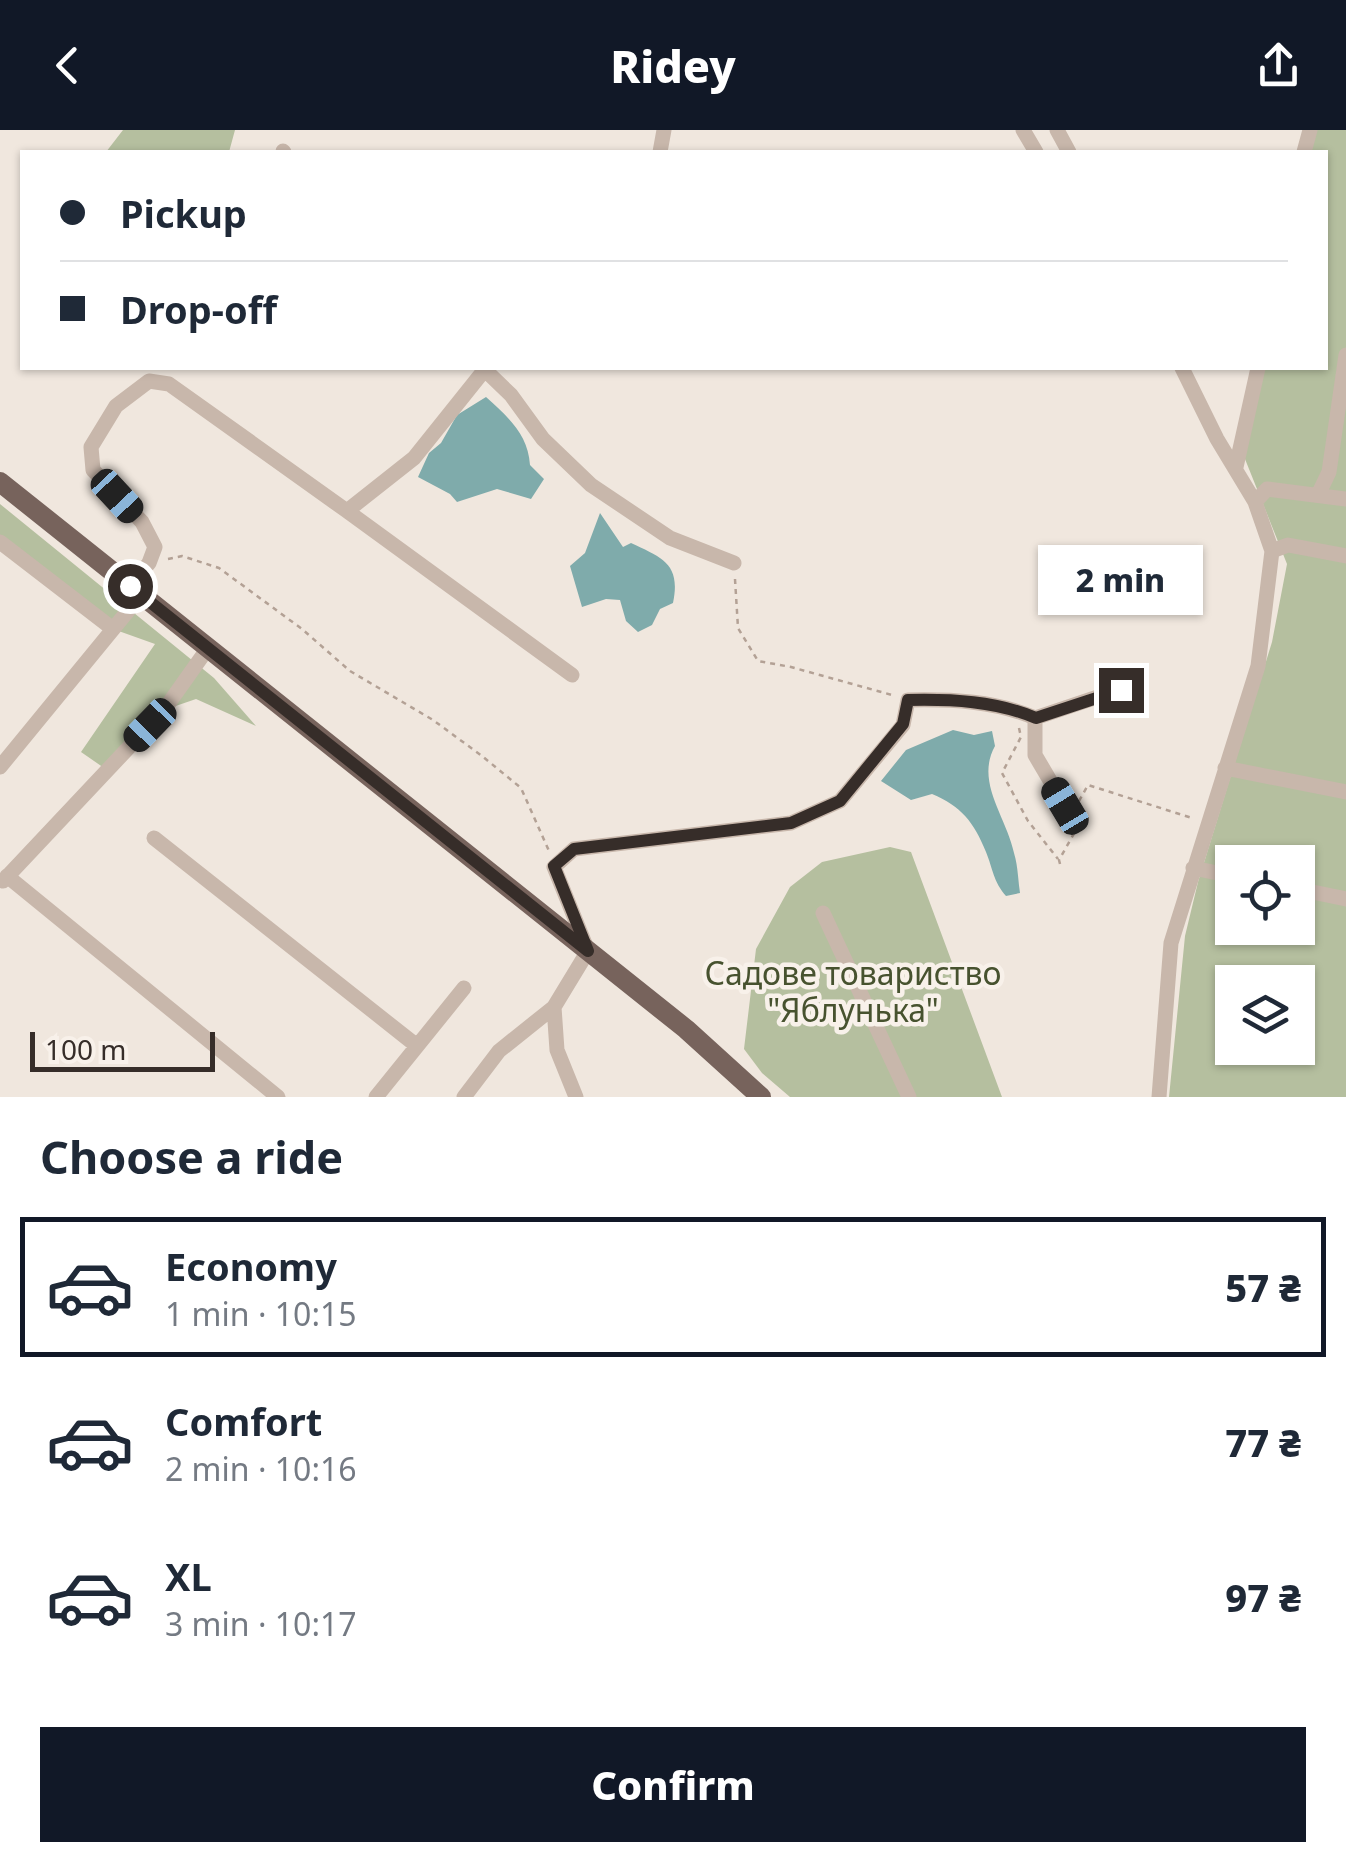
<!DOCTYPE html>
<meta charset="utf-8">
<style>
:root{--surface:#fff;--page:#f6f6f7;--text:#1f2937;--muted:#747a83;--line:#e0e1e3;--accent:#111827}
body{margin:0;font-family:"Noto Sans",sans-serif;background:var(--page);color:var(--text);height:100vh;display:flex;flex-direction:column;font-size:38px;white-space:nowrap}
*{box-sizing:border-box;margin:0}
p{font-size:32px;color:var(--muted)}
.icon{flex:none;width:55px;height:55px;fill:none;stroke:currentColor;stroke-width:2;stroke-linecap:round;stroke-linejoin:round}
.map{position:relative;height:967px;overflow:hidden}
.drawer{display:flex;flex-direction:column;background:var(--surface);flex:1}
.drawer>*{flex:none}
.banner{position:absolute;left:20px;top:20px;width:1308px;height:220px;border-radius:0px;box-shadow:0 2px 8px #0004;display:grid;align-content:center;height:220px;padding:0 40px;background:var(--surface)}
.controls{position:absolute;left:1215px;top:715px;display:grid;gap:20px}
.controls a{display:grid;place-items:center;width:100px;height:100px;border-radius:0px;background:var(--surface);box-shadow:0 2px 8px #0004;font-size:50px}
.scale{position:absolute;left:30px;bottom:25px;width:185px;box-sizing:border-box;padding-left:10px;border:5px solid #362d29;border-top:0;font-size:28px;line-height:35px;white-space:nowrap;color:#362d29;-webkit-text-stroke:8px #f8f1ea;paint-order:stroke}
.end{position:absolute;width:45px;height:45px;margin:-22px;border:12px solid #362d29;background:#fff;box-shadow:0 0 0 5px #fff}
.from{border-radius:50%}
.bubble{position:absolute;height:70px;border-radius:0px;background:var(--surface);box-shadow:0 2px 8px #0004;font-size:32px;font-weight:800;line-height:70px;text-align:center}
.car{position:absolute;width:30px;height:60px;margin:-30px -15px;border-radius:12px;box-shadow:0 0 8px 2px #0007;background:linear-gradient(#222 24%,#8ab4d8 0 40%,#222 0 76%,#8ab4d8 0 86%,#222 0)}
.banner b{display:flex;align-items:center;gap:35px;height:95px;font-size:38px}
.banner b+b{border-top:2px solid var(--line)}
.banner i{width:25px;height:25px;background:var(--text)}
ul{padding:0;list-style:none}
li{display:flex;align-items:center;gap:30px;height:140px;margin:0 20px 15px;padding:0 20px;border:5px solid transparent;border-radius:0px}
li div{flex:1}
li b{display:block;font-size:38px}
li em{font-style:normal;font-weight:800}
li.active{border-color:var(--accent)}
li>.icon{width:90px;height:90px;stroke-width:1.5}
h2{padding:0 40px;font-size:45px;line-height:120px}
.cta{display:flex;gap:20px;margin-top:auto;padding:20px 40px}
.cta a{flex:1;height:115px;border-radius:0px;background:var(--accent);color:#fff;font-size:40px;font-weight:800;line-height:115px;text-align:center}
header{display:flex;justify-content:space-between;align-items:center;height:130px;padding:0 40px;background:var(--accent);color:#fff;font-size:45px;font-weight:800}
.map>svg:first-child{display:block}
.green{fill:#b5bf9f;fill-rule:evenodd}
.water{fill:#7fabab}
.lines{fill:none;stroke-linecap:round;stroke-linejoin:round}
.path{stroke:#b3a195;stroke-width:2.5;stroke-dasharray:5 5;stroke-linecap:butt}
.minor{stroke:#c8b7ab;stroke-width:15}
.major{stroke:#77635c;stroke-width:20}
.route{stroke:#362d29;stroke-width:12}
.labels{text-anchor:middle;stroke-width:9;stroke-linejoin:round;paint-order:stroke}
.park-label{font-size:32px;fill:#47522f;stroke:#f8f1ea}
</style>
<header><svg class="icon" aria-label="back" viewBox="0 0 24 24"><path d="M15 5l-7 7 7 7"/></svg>Ridey<svg class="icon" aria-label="share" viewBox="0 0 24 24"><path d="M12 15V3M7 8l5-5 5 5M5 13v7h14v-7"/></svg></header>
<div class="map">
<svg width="1346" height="967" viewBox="0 0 1346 967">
<rect width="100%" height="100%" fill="#f0e7de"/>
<!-- green -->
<path class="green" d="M123,0H235L229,22H106Z
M1315,0H1346V967H1169L1185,806L1198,752L1272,512L1287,434L1243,324L1262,238H1325V22H1310ZM1232,732H1298V798H1232ZM1232,852H1298V918H1232Z
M0,374L214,548L256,596L196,569L164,580L107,640L81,622L155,514L113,499L0,412Z
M890,717L911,722L1002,967H790L762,943L744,919L756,819L790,757L822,732Z"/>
<!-- water -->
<path class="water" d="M486,267C508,287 528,304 530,335L544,349L531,369L497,359L457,372L450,364L418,347L429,323L441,313L457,285Z
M600,383L623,417L631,413C663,428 681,434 673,473L660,479L652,495L638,502L626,491L620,470L606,469L582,477L570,436L585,423Z
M953,600L974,605L992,601L995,616C975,652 1006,686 1014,723C1018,736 1018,750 1020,763L1006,766C993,751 993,739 986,722C974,692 961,676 932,664L911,670L881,651L906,620Z"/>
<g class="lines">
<!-- path -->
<path class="path" d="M168,429L182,426L219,438L302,499L350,541L433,590L482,626L521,658L549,721
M735,449L738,498L758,531L791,537L892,565
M1019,598L1021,607L1002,643L1028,691L1058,729
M1079,671L1088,655L1192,688
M1060,734L1059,730L1076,700L1077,683"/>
<!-- minor -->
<path class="minor" d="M1023,0L1036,22
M1057,0L1069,22
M283,21L284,22
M660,22L664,0
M1304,22L1310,0
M483,238L511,265L543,309L591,355L670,408L734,433
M1236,337L1258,238
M1318,365L1329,342L1346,225
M1255,372L1267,359L1346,369
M347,381L572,545
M0,412L113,499
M1272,421L1288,415L1346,426
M130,456L149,433L155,417L142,392L93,340L91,317L116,276L149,251L169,254L347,381L414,328L486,238
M1035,588V625L1065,676
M0,637L141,465
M1225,638L1346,662
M154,708L417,916
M1193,738L1232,746
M7,746L278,967
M3,751L164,580L208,518
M1298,759L1346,769
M823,783L909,967
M554,877L557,920L576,967
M376,967L464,858
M464,967L499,921L554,877L588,821L554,737L574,719L791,693L840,671L903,595L908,570C951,569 996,571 1035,588L1121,559
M1159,967L1171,813L1258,536L1272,421L1255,372L1217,309L1182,238"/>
<!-- major -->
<path class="major" d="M0,352L686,899L761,967"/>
</g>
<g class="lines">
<!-- route -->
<path class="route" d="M130,456L588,821L554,736L574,719L791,693L840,671L903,594L908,570C951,569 996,571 1036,588L1121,560"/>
</g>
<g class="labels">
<!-- park labels -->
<g class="park-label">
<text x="853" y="855">Садове товариство<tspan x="853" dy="37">"Яблунька"</tspan></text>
</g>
</g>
</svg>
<div class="controls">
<a><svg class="icon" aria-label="locate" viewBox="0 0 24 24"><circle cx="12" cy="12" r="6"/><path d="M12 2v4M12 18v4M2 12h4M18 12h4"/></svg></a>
<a><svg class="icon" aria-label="layers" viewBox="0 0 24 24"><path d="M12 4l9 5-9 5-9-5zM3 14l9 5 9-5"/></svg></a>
</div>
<div class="scale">100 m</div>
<i class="end from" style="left:130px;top:456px"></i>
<i class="end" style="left:1121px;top:560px"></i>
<div class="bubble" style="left:1038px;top:415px;width:165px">2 min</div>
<i class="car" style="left:117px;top:366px;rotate:137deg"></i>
<i class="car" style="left:150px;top:595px;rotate:224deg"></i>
<i class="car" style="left:1065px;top:676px;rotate:329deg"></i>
<div class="banner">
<b><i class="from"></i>Pickup</b>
<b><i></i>Drop-off</b>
</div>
</div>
<section class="drawer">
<h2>Choose a ride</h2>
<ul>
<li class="active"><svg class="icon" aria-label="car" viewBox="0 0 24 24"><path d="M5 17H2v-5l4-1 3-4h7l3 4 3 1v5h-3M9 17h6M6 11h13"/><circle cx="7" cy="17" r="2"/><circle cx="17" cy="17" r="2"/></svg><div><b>Economy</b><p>1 min · 10:15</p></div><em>57 ₴</em></li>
<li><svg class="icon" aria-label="car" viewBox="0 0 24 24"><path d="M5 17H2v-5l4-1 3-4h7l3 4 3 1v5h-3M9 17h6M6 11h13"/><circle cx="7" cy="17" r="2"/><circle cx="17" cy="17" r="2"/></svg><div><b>Comfort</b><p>2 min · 10:16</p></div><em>77 ₴</em></li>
<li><svg class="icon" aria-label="car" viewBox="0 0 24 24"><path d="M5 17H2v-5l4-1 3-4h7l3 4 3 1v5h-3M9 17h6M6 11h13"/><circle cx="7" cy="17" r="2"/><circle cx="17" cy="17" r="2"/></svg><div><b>XL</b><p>3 min · 10:17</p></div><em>97 ₴</em></li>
</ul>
<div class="cta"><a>Confirm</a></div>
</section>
